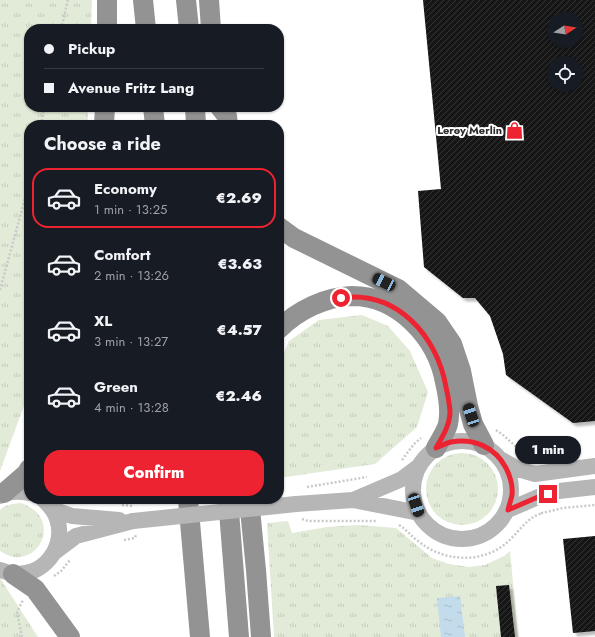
<!DOCTYPE html>
<meta charset="utf-8">
<style>
:root{--surface:#171b24;--page:#20242c;--text:#f1f3f6;--muted:#9ea1a6;--line:#363941;--accent:#ee2331}
body{margin:0;font-family:Jost,sans-serif;background:var(--page);color:var(--text);height:100vh;display:flex;flex-direction:column;font-size:15px;white-space:nowrap}
*{box-sizing:border-box;margin:0}
p{font-size:13px;color:var(--muted)}
.icon{flex:none;width:22px;height:22px;fill:none;stroke:currentColor;stroke-width:2;stroke-linecap:round;stroke-linejoin:round}
.map{position:relative;flex:1;overflow:hidden}
.details{position:absolute;left:24px;top:120px;width:260px;height:384px;display:flex;flex-direction:column;background:var(--surface);border-radius:16px;box-shadow:0 1px 3px #0004}
.details>*{flex:none}
.guide{position:absolute;left:24px;top:24px;width:260px;height:88px;border-radius:16px;box-shadow:0 1px 3px #0004;display:grid;align-content:center;height:88px;padding:0 20px;background:var(--surface)}
.needle{width:26px;rotate:78deg}
.controls{position:absolute;left:547px;top:12px;display:grid;gap:8px}
.controls a{display:grid;place-items:center;width:36px;height:36px;border-radius:50%;background:var(--surface);box-shadow:0 1px 3px #0004;font-size:20px}
.end{position:absolute;width:18px;height:18px;margin:-9px;border:5px solid #ee2331;background:#fff;box-shadow:0 0 0 2px #fff}
.from{border-radius:50%}
.bubble{position:absolute;height:28px;border-radius:14px;background:var(--surface);box-shadow:0 1px 3px #0004;font-size:13px;font-weight:800;line-height:28px;text-align:center}
.car{position:absolute;width:12px;height:24px;margin:-12px -6px;border-radius:5px;box-shadow:0 0 3px 1px #0007;background:linear-gradient(#222 24%,#8ab4d8 0 40%,#222 0 76%,#8ab4d8 0 86%,#222 0)}
.guide b{display:flex;align-items:center;gap:14px;height:38px;font-size:15px}
.guide b+b{border-top:1px solid var(--line)}
.guide i{width:10px;height:10px;background:var(--text)}
ul{padding:0;list-style:none}
li{display:flex;align-items:center;gap:12px;height:60px;margin:0 8px 6px;padding:0 12px;border:2px solid transparent;border-radius:16px}
li div{flex:1}
li b{display:block;font-size:15px}
li em{font-style:normal;font-weight:800}
li.selected{border-color:var(--accent)}
li>.icon{width:36px;height:36px;stroke-width:1.5}
h2{padding:0 20px;font-size:18px;line-height:48px}
.action{display:flex;gap:8px;margin-top:auto;padding:8px 20px}
.action a{flex:1;height:46px;border-radius:16px;background:var(--accent);color:#fff;font-size:16px;font-weight:800;line-height:46px;text-align:center}
.map>svg:first-child{display:block}
.grass{fill:url(#grass-tufts)}
.water{fill:url(#water-ripples)}
.building{fill:url(#building-hatch);fill-rule:evenodd;filter:url(#shadow)}
.lines{fill:none;stroke-linecap:round;stroke-linejoin:round}
.path{stroke:#c9c9c9;stroke-width:2.5;stroke-dasharray:2 2;stroke-linecap:butt}
.secondary{stroke:#b6b6b6;stroke-width:16}
.highway{stroke:#939393;stroke-width:20}
.secondary-bridge{stroke:#b6b6b6;stroke-width:16}
.route{stroke:#ee2331;stroke-width:5}
.labels{text-anchor:middle;stroke-width:4;stroke-linejoin:round;paint-order:stroke}
.poi-label{font-size:11px;font-weight:bold;fill:#2c2c2c;stroke:#fff;text-anchor:end}
</style>
<div class="map">
<svg width="595" height="637" viewBox="0 0 595 637">
<defs>
<pattern id="grass-tufts" width="24" height="20" patternUnits="userSpaceOnUse"><rect width="24" height="20" fill="#e2ebd8"/><path d="M3 7l-1-3M5 7V3M7 7l1-3M15 17l-1-3M17 17v-4M19 17l1-3" fill="none" stroke="#c2caba"/></pattern>
<pattern id="water-ripples" width="26" height="14" patternUnits="userSpaceOnUse"><rect width="26" height="14" fill="#c3dcec"/><path d="M2 4q2-2 4 0t4 0M15 11q2-2 4 0t4 0" fill="none" stroke="#a8bdcb"/></pattern>
<pattern id="building-hatch" width="6" height="6" patternUnits="userSpaceOnUse"><rect width="6" height="6" fill="#131313"/><path d="M-1 1l2-2M0 6l6-6M5 7l2-2" fill="none" stroke="#363636"/></pattern>
<filter id="shadow"><feDropShadow dx="3.5" dy="3.5" stdDeviation="1" flood-color="#0004"/></filter>
</defs>
<rect width="100%" height="100%" fill="#fff"/>
<!-- grass -->
<path class="grass" d="M0,0H92L91,29H29V107H88V125H29V392L0,471Z
M362,315L388,326L410,351L428,392L417,427L375,464L279,478V363L289,341L319,320Z
M426 489a36 36 0 1 1 72 0a36 36 0 1 1-72 0Z
M21,503C67,519 35,576 0,551V510C6,504 13,504 21,503Z
M288,521L292,533L327,527L358,525L396,528L432,558L449,564L469,567L485,565L504,556L510,551L518,637H274L267,523Z
M0,578L38,637H0Z"/>
<!-- water -->
<path class="water" d="M460,596L465,637H441L437,598Z"/>
<!-- building -->
<path class="building" d="M423,0H595V421L573,423L506,375L503,354L490,316L475,298H463L424,267L418,191L441,189ZM554,19H576V41H554ZM554,63H576V85H554Z
M595,536V631L573,633L563,539Z
M509,585L515,637H501L496,586Z"/>
<g class="lines">
<!-- path -->
<path class="path" d="M61,29L68,0
M41,125L44,107
M0,290L29,184
M496,430L503,435L522,452L535,457
M535,457L551,455
M402,460L414,444L421,438
M307,487L367,477
M122,505L133,506
M542,512V513L563,508L595,505
M302,519L308,521H377
M399,525C407,530 411,536 418,541C442,561 479,564 504,545C513,538 520,528 528,521C532,517 537,515 542,513
M124,540L135,538L136,534
M54,576L61,571L70,560
M22,637L17,612L23,600"/>
<!-- secondary -->
<path class="secondary" d="M413 490a49 49 0 1 1 98 0a49 49 0 1 1-98 0Z
M502,460L518,469L535,474L595,466
M0,496C9,491 19,491 29,493
M353,500L402,479L418,467
M296,504L353,500L419,513
M52,509L72,516L119,520
M508,510L538,497L559,491L595,487
M56,551L76,536L133,521
M0,570C4,571 8,573 12,573C42,579 67,547 57,519C55,511 49,505 43,499"/>
<!-- highway -->
<path class="highway" d="M107,0V29
M143,0L146,29
M186,0L189,29
M209,0L211,29
M153,107L155,125
M195,107L196,125
M220,107L227,116L228,125
M104,125L105,107
M279,227L294,238L398,289L437,322L452,344L461,371L468,406L473,424L484,445
M279,329C298,310 325,297 352,296C399,296 437,338 445,382C448,395 451,410 448,424C446,432 440,440 436,448
M4,493L27,473L29,469
M188,499L200,637
M228,499L239,637
M249,499L256,570L261,637
M13,574L35,589L70,637"/>
<!-- secondary-bridge -->
<path class="secondary-bridge" d="M133,521L296,504"/>
</g>
<g class="lines">
<!-- route -->
<path class="route" d="M341,298C397,290 437,336 446,387C448,396 450,406 450,414C449,427 442,437 436,448C441,446 446,443 451,442C474,438 495,447 506,468C510,476 513,486 512,495C511,500 509,505 508,510L538,497L548,494"/>
</g>
<!-- icons -->
<defs>
<symbol id="shop-bare" viewBox="-9 -9 18 18"><path d="M-5-2.5h2.3a2.7 3.5 0 0 1 5.4 0H5L5.5 6h-11ZM-1.5-2.5h3a1.5 2.3 0 0 0-3 0Z" fill="#ee2331" stroke="#fff" stroke-width="2.5" paint-order="stroke"/></symbol>
</defs>
<g fill-rule="evenodd">
<use href="#shop-bare" x="502" y="118" width="25" height="25"/>
</g>
<g class="labels">
<!-- poi labels -->
<g class="poi-label">
<text x="502" y="134">Leroy Merlin</text>
</g>
</g>
</svg>
<div class="controls">
<a><svg class="needle" viewBox="-14 -14 28 28"><path d="M0-13l5 13h-10z" fill="#e53935"/><path d="M0 13l5-13h-10z" fill="#9ea1a6"/></svg></a>
<a><svg class="icon" aria-label="locate" viewBox="0 0 24 24"><circle cx="12" cy="12" r="6"/><path d="M12 2v4M12 18v4M2 12h4M18 12h4"/></svg></a>
</div>
<i class="end from" style="left:341px;top:298px"></i>
<i class="end" style="left:548px;top:494px"></i>
<div class="bubble" style="left:515px;top:436px;width:66px">1 min</div>
<i class="car" style="left:384px;top:282px;rotate:296deg"></i>
<i class="car" style="left:471px;top:415px;rotate:342deg"></i>
<i class="car" style="left:416px;top:505px;rotate:162deg"></i>
<div class="guide">
<b><i class="from"></i>Pickup</b>
<b><i></i>Avenue Fritz Lang</b>
</div>
<section class="details">
<h2>Choose a ride</h2>
<ul>
<li class="selected"><svg class="icon" aria-label="car" viewBox="0 0 24 24"><path d="M5 17H2v-5l4-1 3-4h7l3 4 3 1v5h-3M9 17h6M6 11h13"/><circle cx="7" cy="17" r="2"/><circle cx="17" cy="17" r="2"/></svg><div><b>Economy</b><p>1 min · 13:25</p></div><em>€2.69</em></li>
<li><svg class="icon" aria-label="car" viewBox="0 0 24 24"><path d="M5 17H2v-5l4-1 3-4h7l3 4 3 1v5h-3M9 17h6M6 11h13"/><circle cx="7" cy="17" r="2"/><circle cx="17" cy="17" r="2"/></svg><div><b>Comfort</b><p>2 min · 13:26</p></div><em>€3.63</em></li>
<li><svg class="icon" aria-label="car" viewBox="0 0 24 24"><path d="M5 17H2v-5l4-1 3-4h7l3 4 3 1v5h-3M9 17h6M6 11h13"/><circle cx="7" cy="17" r="2"/><circle cx="17" cy="17" r="2"/></svg><div><b>XL</b><p>3 min · 13:27</p></div><em>€4.57</em></li>
<li><svg class="icon" aria-label="car" viewBox="0 0 24 24"><path d="M5 17H2v-5l4-1 3-4h7l3 4 3 1v5h-3M9 17h6M6 11h13"/><circle cx="7" cy="17" r="2"/><circle cx="17" cy="17" r="2"/></svg><div><b>Green</b><p>4 min · 13:28</p></div><em>€2.46</em></li>
</ul>
<div class="action"><a>Confirm</a></div>
</section>
</div>
